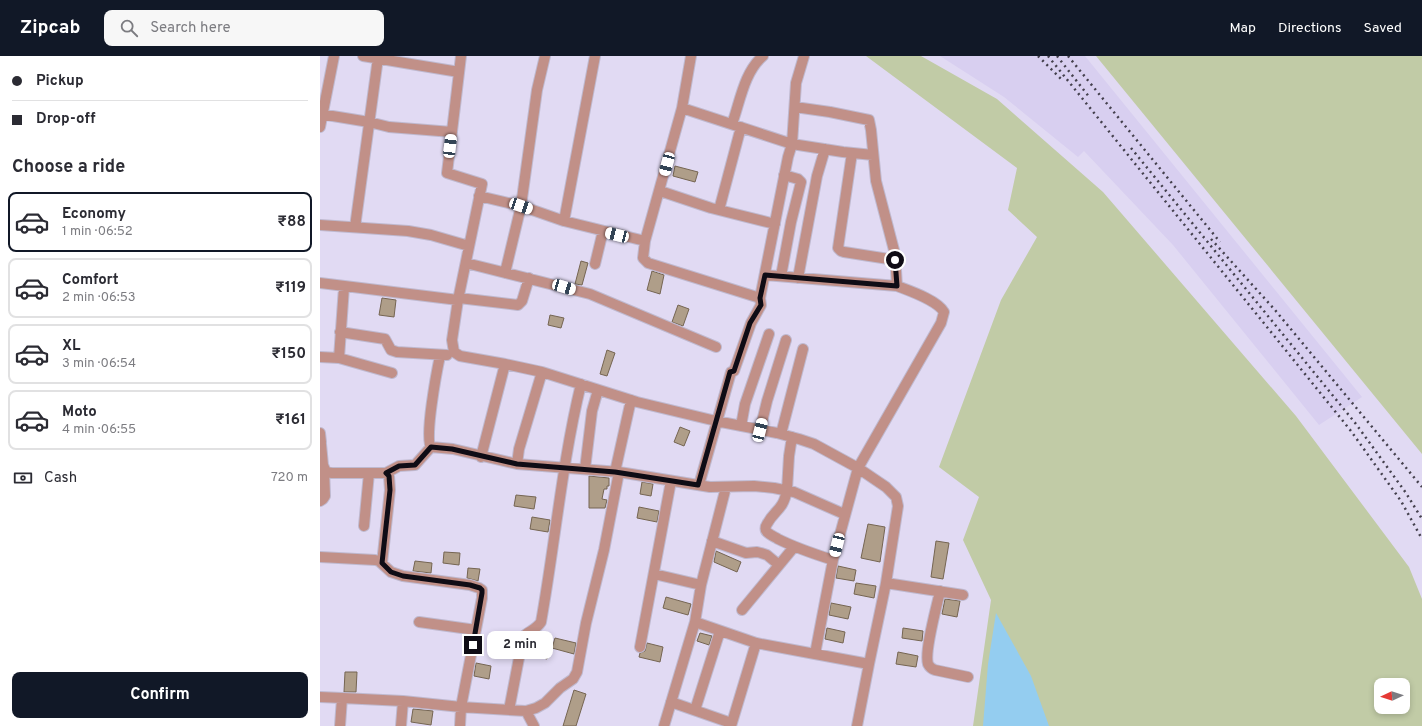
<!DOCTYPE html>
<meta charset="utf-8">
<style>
:root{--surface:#fff;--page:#f7f7f7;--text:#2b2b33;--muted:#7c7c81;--line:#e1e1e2;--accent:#111827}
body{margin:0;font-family:Overpass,sans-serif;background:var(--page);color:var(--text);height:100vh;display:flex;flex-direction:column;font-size:15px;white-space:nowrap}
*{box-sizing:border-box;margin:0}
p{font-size:13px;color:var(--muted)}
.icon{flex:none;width:22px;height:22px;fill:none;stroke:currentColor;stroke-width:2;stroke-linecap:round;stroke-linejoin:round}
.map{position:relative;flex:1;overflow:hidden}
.drawer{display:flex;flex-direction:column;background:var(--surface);width:320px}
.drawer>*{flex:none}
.hud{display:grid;align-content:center;height:88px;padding:0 12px;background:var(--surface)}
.needle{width:26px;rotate:266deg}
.controls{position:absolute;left:1054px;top:622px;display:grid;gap:8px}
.controls a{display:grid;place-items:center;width:36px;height:36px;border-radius:8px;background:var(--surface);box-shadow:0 2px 6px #0003;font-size:20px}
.end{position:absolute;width:18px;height:18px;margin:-9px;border:5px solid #0f0c15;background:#fff;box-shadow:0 0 0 2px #fff}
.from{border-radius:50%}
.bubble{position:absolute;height:28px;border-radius:8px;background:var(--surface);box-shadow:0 2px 6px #0003;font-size:13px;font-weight:700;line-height:28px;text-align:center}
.car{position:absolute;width:12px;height:24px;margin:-12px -6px;border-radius:5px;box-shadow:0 0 3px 1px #0007;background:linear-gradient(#fff 24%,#345 0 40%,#fff 0 76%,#345 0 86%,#fff 0)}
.hud b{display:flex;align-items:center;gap:14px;height:38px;font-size:15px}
.hud b+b{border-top:1px solid var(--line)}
.hud i{width:10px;height:10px;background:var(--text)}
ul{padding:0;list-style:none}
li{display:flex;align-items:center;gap:12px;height:60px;margin:0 8px 6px;padding:0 4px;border:2px solid var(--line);border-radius:8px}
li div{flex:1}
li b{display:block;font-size:15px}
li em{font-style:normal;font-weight:700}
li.current{border-color:var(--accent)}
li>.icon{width:36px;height:36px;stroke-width:1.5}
h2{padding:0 12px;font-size:18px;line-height:48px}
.pay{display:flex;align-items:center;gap:10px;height:44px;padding:0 12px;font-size:15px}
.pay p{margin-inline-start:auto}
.primary-button{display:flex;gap:8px;margin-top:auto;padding:8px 12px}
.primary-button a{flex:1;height:46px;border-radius:8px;background:var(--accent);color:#fff;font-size:16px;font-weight:700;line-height:46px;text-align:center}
header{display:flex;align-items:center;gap:24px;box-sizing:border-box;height:56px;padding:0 20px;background:var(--accent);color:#fff}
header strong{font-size:19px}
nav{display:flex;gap:22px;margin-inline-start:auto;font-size:14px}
.search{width:280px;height:36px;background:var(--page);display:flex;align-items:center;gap:10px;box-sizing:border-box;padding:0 14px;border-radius:8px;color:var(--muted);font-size:15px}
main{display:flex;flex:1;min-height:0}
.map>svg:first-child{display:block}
.built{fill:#d8cff0}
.green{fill:#c1cba6;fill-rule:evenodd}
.water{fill:#94cdf0}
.building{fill:#af9e89;stroke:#756552}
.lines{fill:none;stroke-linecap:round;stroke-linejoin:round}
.minor-casing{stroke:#bfb9cf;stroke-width:12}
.minor{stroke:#c19088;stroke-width:10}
.rail{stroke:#44404d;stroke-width:2.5;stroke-dasharray:2 4;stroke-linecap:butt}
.route{stroke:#0f0c15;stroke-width:5}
</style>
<header>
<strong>Zipcab</strong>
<div class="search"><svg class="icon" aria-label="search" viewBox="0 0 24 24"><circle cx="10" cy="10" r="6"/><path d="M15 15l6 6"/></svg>Search here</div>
<nav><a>Map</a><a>Directions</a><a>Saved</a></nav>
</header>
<main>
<section class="drawer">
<div class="hud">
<b><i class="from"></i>Pickup</b>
<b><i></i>Drop-off</b>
</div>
<h2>Choose a ride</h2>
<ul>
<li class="current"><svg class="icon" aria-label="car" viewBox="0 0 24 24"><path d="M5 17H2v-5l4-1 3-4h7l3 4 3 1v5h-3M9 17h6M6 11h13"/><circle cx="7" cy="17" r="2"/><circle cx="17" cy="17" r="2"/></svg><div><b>Economy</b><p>1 min · 06:52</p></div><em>₹88</em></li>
<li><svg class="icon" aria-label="car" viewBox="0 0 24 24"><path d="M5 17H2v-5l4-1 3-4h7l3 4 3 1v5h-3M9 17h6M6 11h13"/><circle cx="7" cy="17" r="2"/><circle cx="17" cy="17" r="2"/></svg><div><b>Comfort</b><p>2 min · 06:53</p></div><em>₹119</em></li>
<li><svg class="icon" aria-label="car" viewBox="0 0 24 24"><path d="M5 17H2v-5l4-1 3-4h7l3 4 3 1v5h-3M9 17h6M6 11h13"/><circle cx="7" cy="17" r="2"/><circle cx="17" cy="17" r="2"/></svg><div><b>XL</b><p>3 min · 06:54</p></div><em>₹150</em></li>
<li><svg class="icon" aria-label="car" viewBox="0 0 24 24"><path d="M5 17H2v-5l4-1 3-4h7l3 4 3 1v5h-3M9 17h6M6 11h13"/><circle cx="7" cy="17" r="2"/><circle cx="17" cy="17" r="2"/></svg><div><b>Moto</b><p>4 min · 06:55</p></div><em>₹161</em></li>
</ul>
<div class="pay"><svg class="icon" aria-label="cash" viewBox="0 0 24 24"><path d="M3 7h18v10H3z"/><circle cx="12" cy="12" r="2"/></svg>Cash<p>720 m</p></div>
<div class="primary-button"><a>Confirm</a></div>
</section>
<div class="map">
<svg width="1102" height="670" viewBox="0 0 1102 670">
<rect width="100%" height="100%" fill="#e1daf3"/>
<!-- built -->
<path class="built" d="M620,0H765L1042,341L999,369L853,189L764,95L758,101L684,41Z"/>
<!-- green -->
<path class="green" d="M546,0H601L677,43L783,136L976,360L1089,511L1102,543V670H653L671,544L643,484L659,441L619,411L681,244L717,181L688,154L697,112ZM1061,629H1083V651H1061Z
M776,0H1102V398Z"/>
<!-- water -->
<path class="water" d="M676,557L711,620L729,670H663L668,608Z"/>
<!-- building -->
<path class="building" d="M355,110L378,116L375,126L353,120Z
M261,205L268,207L262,229L255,228Z
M332,215L344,219L340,238L327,234Z
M62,242L76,244L74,261L59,259Z
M358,249L369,253L363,270L352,266Z
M230,259L244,262L241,272L228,269Z
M287,294L295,297L287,320L280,318Z
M360,371L370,375L364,390L354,386Z
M269,420L289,422V430H287V433H284L282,443L287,444L285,452H269Z
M322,426L333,428L331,440L320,438Z
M196,439L216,441L214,453L194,450Z
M319,451L339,455L337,466L317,462Z
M212,461L230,464L228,476L210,473Z
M548,468L565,471L560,506L541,502Z
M616,485L629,487L623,523L611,521Z
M396,495L421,506L417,516L394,506Z
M124,496L140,497L139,509L123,507Z
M95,505L112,507L111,517L93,515Z
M518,510L536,514L534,525L516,522Z
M148,512L160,513L158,525L147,522Z
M536,527L556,530L554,542L534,538Z
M346,541L371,548L368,559L343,552Z
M625,543L640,545L637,561L622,558Z
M511,547L531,551L528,563L509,559Z
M507,572L525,576L523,587L505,583Z
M583,572L603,575L602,585L582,582Z
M380,577L392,580L389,589L377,585Z
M235,582L256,587L254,598L232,592Z
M209,586L230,591L227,603L206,598Z
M327,587L343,591L340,606L319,601L320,597L325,595Z
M578,596L598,600L596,611L576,608Z
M156,607L171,610L169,623L154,620Z
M25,616H37L36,636H24Z
M254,634L266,638L256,670H243Z
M93,653L113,655L111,669L91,666Z"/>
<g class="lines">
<defs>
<path id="minor" d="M43,0L139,16
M141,0L127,117L162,128L138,244L132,284L134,296L140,300L185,308L222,316L317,346L396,365L457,377L479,383L494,388L538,412L513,504L495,598L549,608L537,670
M475,51L510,56L549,64L551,74L556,125L575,198L577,230
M362,52L371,0
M0,58L49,66L69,71L132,76
M412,68C420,46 424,16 443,0
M0,71L14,0
M532,97L518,192L521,195L524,196L575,204
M340,135L391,152L455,168
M159,140L201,150L244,165L325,185L362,52L472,88L523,96L553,99
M399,154L421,71
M244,165L275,0
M0,169L88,175L111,179L149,190
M35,171L58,2
M325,185L323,202L328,207L440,242
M146,207L270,238L396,291
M275,208L283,175
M185,217L201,150L217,34L225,0
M445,219L577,230C590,235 617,244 624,256L621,267L538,412L566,431L576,441L578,450L566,527L549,608
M461,220L471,166L481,126L478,123L464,119
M478,222L497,120L505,93
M0,227L138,244
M139,242L198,249L202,245L209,222
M20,276L65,283L71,294L77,296L127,299
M120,300C117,314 104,383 111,391L133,393L197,408L299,416L390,431L434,430L454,432L474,436L524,458
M0,301L19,302L72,317
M19,302L24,231
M421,370L425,348L449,278
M440,374L447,345L466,284
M0,377L1,386L0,389
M461,378L483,293
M1,388L3,409L6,416L12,417H66L69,420L70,434L62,507
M161,401L185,308
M197,408L199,393L222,316
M265,413L272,355L278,334
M295,416L311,344
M66,417L79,410L95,409L111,391
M379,429L411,316L414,315L431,267L441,249L440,242L468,101L472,88L476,27L484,0
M406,431L381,529L375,566L436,587L495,598
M467,434C463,455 455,453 447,468C445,471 445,474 447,476C450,479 455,481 458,483C476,492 494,498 513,504
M467,434L469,400L472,381
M0,445L3,443L5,440L4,413
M44,470L49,417
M392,485L426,497L437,496L441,497L447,499L459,509
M0,501L55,504L59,505L71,516L83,520L150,529L159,532L162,534V542L141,651L140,670
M334,518L381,529
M566,527L643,539
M620,535C617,550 604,595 608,608C610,612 612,613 615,614L648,621
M422,554L474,491
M99,566L156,574
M320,591L351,425
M0,641L22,642L20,670
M22,642L83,645L141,651L206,655L216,652L225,647L240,632L253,623L257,616L266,567L284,494L299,416
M351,646L411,667
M189,654L203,581C208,575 216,574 221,566C235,488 242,406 261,328
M375,654L400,575
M206,655L214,670
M81,670L83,645
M344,670L375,566
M411,670L436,587"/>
</defs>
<!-- minor casing -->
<use href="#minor" class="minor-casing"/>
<!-- minor -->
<use href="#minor" class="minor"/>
<!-- rail -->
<path class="rail" d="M718,0L742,24
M728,0L1031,375L1081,445L1102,483
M737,0L770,42
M748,0L900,186
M811,92L1036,368L1086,437L1102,463
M891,183L955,254L1102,431"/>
</g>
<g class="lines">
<!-- route -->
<path class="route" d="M153,589L162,537V534L160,532L150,529L83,520L71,516L62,507L70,434L69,420L66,417L79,410L95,409L111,391L132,393L197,408L295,416L378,429L410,316L414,315L430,267L441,249L440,242L445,219L577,230L575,204"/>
</g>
</svg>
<div class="controls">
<a><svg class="needle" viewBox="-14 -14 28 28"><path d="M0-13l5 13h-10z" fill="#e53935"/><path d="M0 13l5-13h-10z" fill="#7c7c81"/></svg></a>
</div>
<i class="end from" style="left:575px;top:204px"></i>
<i class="end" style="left:153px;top:589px"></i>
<div class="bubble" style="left:167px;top:575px;width:66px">2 min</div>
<i class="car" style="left:130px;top:90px;rotate:7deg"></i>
<i class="car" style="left:347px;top:108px;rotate:195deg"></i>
<i class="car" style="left:201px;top:150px;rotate:109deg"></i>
<i class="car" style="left:297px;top:179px;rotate:284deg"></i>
<i class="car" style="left:244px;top:231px;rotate:106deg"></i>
<i class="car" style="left:440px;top:374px;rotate:14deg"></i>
<i class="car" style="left:517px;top:489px;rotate:194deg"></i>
</div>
</main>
